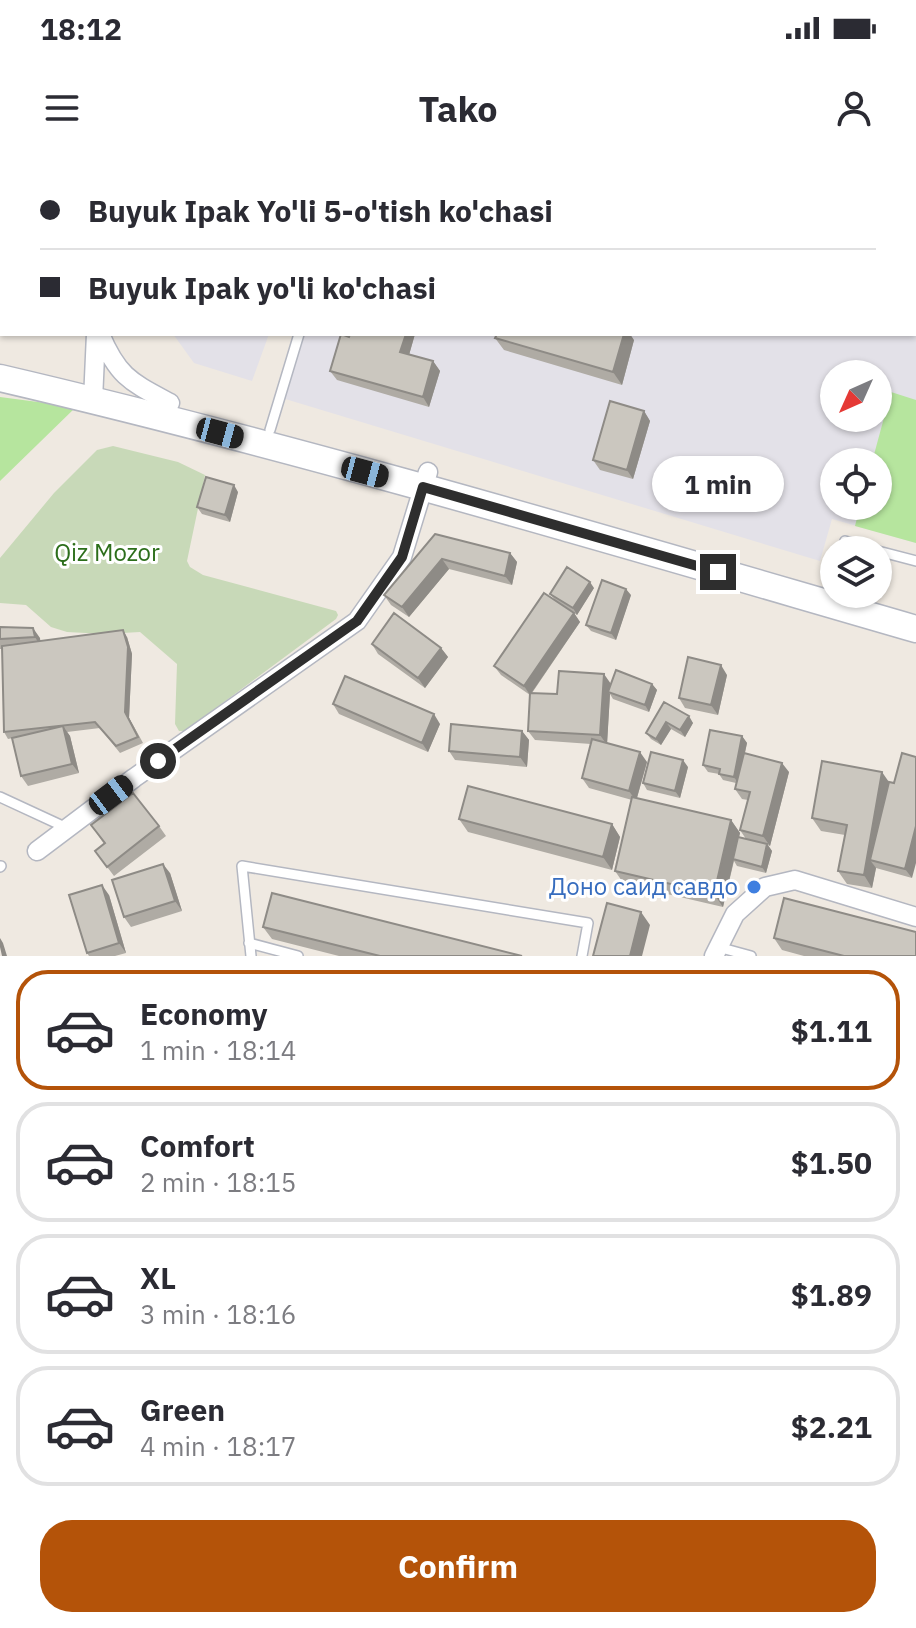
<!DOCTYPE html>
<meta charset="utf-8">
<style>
:root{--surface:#fff;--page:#f7f7f7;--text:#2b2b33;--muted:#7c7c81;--line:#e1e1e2;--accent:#b45309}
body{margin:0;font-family:"IBM Plex Sans",sans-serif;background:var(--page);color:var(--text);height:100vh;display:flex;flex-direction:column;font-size:30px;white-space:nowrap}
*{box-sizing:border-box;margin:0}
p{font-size:26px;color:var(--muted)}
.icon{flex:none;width:44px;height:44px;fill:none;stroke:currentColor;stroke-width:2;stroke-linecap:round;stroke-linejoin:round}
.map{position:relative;height:796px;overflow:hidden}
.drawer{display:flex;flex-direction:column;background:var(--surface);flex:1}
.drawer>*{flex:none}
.hud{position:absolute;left:0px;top:0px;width:916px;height:176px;box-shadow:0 2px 6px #0004;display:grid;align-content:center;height:176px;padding:0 40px;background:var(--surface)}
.needle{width:52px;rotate:225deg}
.controls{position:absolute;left:820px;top:200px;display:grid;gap:16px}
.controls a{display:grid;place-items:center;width:72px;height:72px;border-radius:50%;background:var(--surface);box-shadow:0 2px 6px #0004;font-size:40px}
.end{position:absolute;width:36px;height:36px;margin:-18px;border:10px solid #2e2e2e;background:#fff;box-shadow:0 0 0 4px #fff}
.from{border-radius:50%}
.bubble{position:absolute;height:56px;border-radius:28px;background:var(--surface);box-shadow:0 2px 6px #0004;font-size:26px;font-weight:800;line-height:56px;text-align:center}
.car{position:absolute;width:24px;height:48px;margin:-24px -12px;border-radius:10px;box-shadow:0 0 6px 2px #0007;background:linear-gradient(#222 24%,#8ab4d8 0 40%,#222 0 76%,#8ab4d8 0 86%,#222 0)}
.hud b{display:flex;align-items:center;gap:28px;height:76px;font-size:30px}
.hud b+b{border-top:2px solid var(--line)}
.hud i{width:20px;height:20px;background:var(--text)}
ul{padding:14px 0 0;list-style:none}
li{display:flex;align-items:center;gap:24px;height:120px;margin:0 16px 12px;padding:0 24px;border:4px solid var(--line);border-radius:32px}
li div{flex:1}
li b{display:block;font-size:30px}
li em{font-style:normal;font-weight:800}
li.on{border-color:var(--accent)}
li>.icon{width:72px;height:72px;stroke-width:1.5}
.button{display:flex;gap:16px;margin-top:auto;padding:16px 40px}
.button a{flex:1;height:92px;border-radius:32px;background:var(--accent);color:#fff;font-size:32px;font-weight:800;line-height:92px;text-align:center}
.status{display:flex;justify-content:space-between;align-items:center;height:56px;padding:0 40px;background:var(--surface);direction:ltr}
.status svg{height:22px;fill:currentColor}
header{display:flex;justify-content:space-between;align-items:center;height:104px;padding:0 40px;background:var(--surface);font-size:36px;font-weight:800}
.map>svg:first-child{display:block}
.industrial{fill:#e3e1e8;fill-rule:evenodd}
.green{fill:#b6e59e}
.cemetery{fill:#c8d9b8}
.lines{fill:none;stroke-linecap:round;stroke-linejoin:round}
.lane-casing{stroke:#b4b7c1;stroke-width:12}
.street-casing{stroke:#b4b7c1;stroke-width:21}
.secondary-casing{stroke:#b4b7c1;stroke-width:29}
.lane{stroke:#fff;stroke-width:9}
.street{stroke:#fff;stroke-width:18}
.secondary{stroke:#fff;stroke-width:26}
.wall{fill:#afaba4}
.shaded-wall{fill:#8e8b86}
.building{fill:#cbc7bf;stroke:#8e8b86;stroke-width:2}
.route{stroke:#2e2e2e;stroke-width:10}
.shop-dot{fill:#3f7fe0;stroke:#fff;stroke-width:3}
.labels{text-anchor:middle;stroke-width:6;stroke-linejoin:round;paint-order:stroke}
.park-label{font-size:24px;fill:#2c6e1b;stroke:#fff}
.shop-label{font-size:24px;fill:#366cbe;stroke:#fff;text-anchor:end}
</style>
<div class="status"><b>18:12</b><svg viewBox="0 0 49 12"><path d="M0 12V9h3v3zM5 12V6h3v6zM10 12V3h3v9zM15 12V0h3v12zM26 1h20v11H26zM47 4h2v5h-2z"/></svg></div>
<header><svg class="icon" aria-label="menu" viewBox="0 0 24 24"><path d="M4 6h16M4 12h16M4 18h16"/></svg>Tako<svg class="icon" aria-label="person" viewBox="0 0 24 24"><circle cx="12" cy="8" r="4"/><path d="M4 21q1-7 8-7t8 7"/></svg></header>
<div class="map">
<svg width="916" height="796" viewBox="0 0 916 796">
<rect width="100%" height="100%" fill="#efe9e1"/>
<!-- industrial -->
<path class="industrial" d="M879,0H916V383L832,359L820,401L282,238L304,174H914V2H878ZM834,214H878V258H834ZM834,302H878V346H834Z
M173,174H269L252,221L194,203Z"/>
<!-- green -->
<path class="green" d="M891,232L916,240V383L855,366L860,346H878V302H872Z
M0,237L76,247L0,321Z"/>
<!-- cemetery -->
<path class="cemetery" d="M113,286L178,302L205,315L187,401L190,407L203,415L336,451L338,455L336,459L185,571H179L175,564L177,504L140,472L105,474L67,472L51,467L26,445L0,443V398L54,333L97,290Z"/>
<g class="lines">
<defs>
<path id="lane" d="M580,2V0
M270,270L299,174
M845,381L876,390
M878,391L916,401
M0,637L67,668
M0,707L1,706
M249,783L298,796
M718,787L751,796
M251,796L242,706L588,763L582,796"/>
<path id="street" d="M121,2L122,0
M314,2L318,0
M0,46L2,47
M100,174C118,217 131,222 170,243
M93,240L96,174
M37,691L134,618L357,461L402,397L428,312
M714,796L735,754L765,727L795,720L916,757"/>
<path id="secondary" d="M0,218C308,290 612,381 916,469"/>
</defs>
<!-- lane casing -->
<use href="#lane" class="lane-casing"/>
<!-- street casing -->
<use href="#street" class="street-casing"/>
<!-- secondary casing -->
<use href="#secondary" class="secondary-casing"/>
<!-- lane -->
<use href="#lane" class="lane"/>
<!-- street -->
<use href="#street" class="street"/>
<!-- secondary -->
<use href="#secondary" class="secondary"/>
</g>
<!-- wall -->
<path class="wall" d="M259,0H305L301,2H260Z
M637,0H696L695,2H644Z
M415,174L409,195L433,201L440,211L429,247L337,220L330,211L349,177Z
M495,178L634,180L622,225L504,190Z
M644,251L650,261L633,319L600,310L593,300Z
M238,332L230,362L202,354L197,347Z
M435,374L510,393L517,402L512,425L449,409L409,457L391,445L384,435Z
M594,428L577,455L563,445L574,453L580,462L532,533L557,534L611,524V526L652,524L657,530L649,552L613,539L610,534L607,583L647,602L637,638L731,660L740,673L739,677L746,679L740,670L748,640L742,639L735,629L736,623L723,620L719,614L708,612L703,605L742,576L747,583L745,593L789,612L770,686L768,685L772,691L766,713L737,706L734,701L723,747L624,724L615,711L632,640L589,628L582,618L591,584L535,580L528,571L530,535L501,515L494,506L555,440L550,434Z
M631,435L616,480L591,471L586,465Z
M0,467L40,478V481L127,477L132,494L129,558L143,583L120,593L100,568L67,572L70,576L79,613L28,626L21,616L13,578L8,579L4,572L2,489H0Z
M372,484L441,488L448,497L425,528L378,494Z
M727,515L718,555L685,548L679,538Z
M664,542L693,563L685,577L671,569L661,585L651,579L646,573Z
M333,544L440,564L428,592L339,554Z
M522,571L529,580L527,607L455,600L449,591Z
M688,607L680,638L647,630L643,623Z
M889,622L912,718L876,708L872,728L847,724L838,711L845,675L821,671L812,658Z
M459,659L612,664L620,677L612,710L468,672Z
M91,665L159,666L166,676L114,716L95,691L104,684Z
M170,713L182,751L131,767L124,757Z
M109,735L126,793L115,796H89L87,793Z
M263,767L522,796H339L272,779Z
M774,778L916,796H804L782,790Z"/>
<!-- shaded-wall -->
<path class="shaded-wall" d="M102,0H114L113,2H101Z
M406,174H415L407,202L400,192Z
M624,174H630L634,180L622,225L613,212Z
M433,201L440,211L429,247L423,237Z
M644,251L650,261L633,319L627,310Z
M234,325L238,332L230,362L225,355Z
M510,393L517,402L512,425L505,416Z
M442,399L449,409L409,457L402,447Z
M590,422L594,428L577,455L573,448Z
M626,429L631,435L616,480L611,473Z
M574,453L580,462L530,535L524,526Z
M33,468L40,478L41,487L35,477Z
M123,470L127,477L132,494L129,558L143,583L125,552Z
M441,488L448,497L425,528L418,518Z
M721,505L727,515L718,555L711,545Z
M604,514L611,524L610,533L608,532L610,534L607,585L600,575Z
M652,524L657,530L649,552L645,545Z
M434,554L440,564L428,592L422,583Z
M689,556L693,563L685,577L680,570Z
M666,562L671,569L661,585L656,579Z
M63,566L70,576L79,613L72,604Z
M522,571L529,580L527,607L520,597Z
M742,576L747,583L738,623L734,617Z
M640,592L647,602L636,641L629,631Z
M683,600L688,607L680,638L675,631Z
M782,603L789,612L770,686L763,676Z
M882,612L891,625L870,700L876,708L872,728L864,715Z
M731,660L740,673L723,747L714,734Z
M612,664L620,677L612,710L603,697Z
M916,666V703L912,718L905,709Z
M767,684L772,691L766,713L762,707Z
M163,704L170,713L182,751L175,741Z
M102,725L109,735L126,793L119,783Z
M641,752L650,765L642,796H630Z
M0,778L3,783L7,796H2L0,787Z"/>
<!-- building -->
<path class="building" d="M37,0H60L63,2H41Z
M74,0H102L101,2H75Z
M184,0H250L251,2H180Z
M664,0H686V2H671Z
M916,34V165H914V41Z
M0,86L2,87V138H0Z
M341,174L349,177L350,174H406L400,192L433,201L423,237L330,211Z
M497,174H624L613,212L495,178Z
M610,241L644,251L627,310L593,300Z
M206,317L234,325L225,355L197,347Z
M435,374L510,393L505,416L442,399L402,447L384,435Z
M567,407L590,422L573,448L550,434Z
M602,420L626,429L611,473L586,465Z
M544,433L574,453L524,526L494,506Z
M394,453L441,488L418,518L372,484Z
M0,467L33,468L35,477L0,479Z
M123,470L128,487L125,552L138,577L116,586L95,562L4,572L2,486Z
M688,497L721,505L711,545L679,538Z
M616,510L652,524L645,545L608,532Z
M559,511L604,514L600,575L528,571L530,533L557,534Z
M345,516L434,554L422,583L333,544Z
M664,542L689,556L680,570L666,562L656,579L646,573Z
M451,564L522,571L520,597L449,591Z
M63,566L72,604L21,616L12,578Z
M710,570L742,576L734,617L719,614L720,609L703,605Z
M592,579L640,592L629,631L582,618Z
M651,592L683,600L675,631L643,623Z
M744,593L782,603L763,676L740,670L750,632L735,629Z
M902,593L916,597V666L905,709L870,700L889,622L894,623Z
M822,601L882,612L864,715L838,711L847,665L812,658Z
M468,626L612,664L603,697L459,659Z
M133,633L159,666L107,707L95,691L105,683L91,665Z
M632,637L731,660L714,734L615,711Z
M738,677L767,684L762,707L733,699Z
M163,704L175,741L124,757L112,720Z
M102,725L119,783L87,793L69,735Z
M272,733L522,796H380L263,767Z
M784,738L916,772V796H844L774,778Z
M607,743L641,752L630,796H593Z"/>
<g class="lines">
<!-- route -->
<path class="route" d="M158,601L357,461L402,397L423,327L718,412"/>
</g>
<!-- markers -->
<circle class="shop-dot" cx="754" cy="727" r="8"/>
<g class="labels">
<!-- park labels -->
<g class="park-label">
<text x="107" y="401">Qiz Mozor</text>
</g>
<!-- shop labels -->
<g class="shop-label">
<text x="738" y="735">Доно саид савдо</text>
</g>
</g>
</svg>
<div class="controls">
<a><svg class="needle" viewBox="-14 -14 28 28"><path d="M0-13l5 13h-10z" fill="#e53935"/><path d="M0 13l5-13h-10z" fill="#7c7c81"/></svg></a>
<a><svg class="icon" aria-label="locate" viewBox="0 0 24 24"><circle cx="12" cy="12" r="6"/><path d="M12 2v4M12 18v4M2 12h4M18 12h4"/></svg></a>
<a><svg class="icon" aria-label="layers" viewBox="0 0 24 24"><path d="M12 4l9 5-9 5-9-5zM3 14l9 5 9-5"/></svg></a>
</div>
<i class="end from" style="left:158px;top:601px"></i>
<i class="end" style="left:718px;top:412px"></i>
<div class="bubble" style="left:652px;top:296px;width:132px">1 min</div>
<i class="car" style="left:220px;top:273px;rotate:105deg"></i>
<i class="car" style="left:365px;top:312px;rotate:105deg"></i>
<i class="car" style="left:111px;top:635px;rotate:53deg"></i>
<div class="hud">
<b><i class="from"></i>Buyuk Ipak Yo'li 5-o'tish ko'chasi</b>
<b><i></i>Buyuk Ipak yo'li ko'chasi</b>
</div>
</div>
<section class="drawer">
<ul>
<li class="on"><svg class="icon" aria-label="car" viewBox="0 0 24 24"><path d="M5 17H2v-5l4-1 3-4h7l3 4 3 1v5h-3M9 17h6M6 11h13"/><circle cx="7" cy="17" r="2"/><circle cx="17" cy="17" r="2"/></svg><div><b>Economy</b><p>1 min · 18:14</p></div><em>$1.11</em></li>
<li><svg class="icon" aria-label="car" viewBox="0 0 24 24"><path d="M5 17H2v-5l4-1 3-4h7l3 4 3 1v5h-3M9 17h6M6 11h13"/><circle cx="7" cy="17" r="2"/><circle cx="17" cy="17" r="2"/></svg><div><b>Comfort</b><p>2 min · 18:15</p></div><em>$1.50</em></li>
<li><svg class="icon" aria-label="car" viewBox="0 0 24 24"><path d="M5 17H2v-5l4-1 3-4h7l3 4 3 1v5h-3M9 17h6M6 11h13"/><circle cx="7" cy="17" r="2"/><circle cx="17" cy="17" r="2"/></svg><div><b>XL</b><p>3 min · 18:16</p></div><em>$1.89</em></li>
<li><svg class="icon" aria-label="car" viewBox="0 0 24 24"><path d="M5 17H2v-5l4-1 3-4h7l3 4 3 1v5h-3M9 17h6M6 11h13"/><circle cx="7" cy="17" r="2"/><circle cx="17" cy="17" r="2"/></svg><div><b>Green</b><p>4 min · 18:17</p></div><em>$2.21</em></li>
</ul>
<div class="button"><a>Confirm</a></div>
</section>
